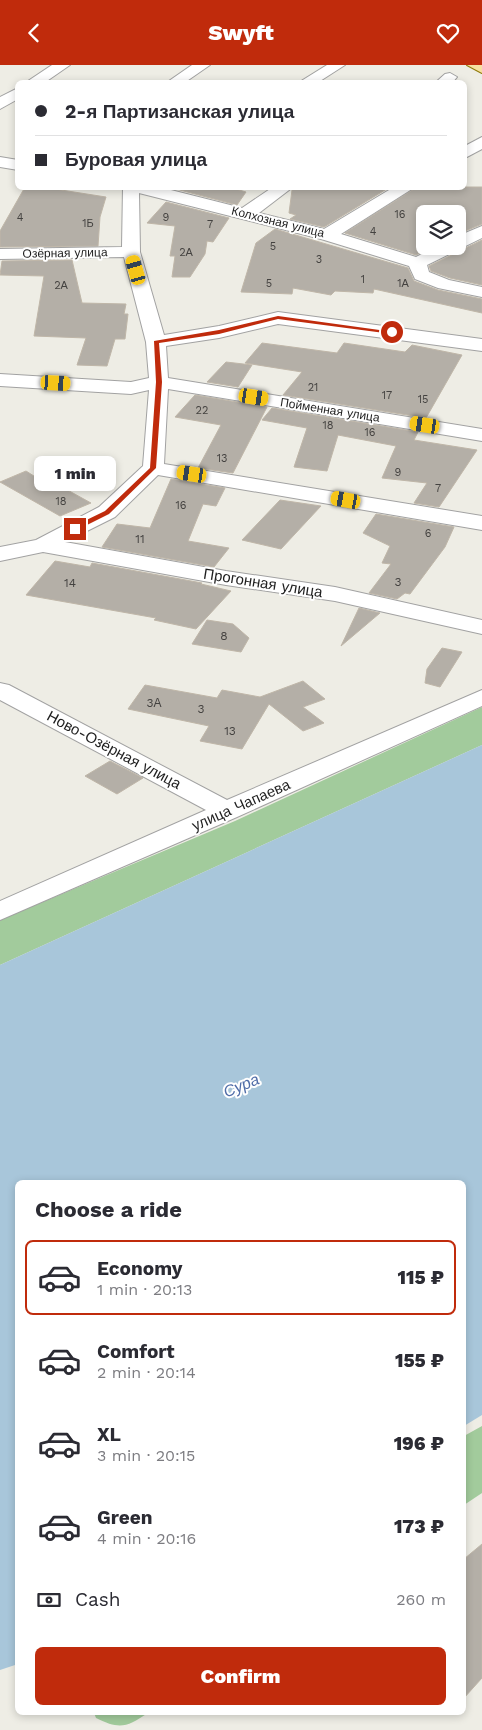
<!DOCTYPE html>
<meta charset="utf-8">
<style>
:root{--surface:#fff;--page:#f2f2f3;--text:#2b2b33;--muted:#7c7c81;--line:#e1e1e2;--accent:#c02b0c}
body{margin:0;font-family:"Work Sans",sans-serif;background:var(--page);color:var(--text);height:100vh;display:flex;flex-direction:column;font-size:19px;white-space:nowrap}
*{box-sizing:border-box;margin:0}
p{font-size:16px;color:var(--muted)}
.icon{flex:none;width:28px;height:28px;fill:none;stroke:currentColor;stroke-width:2;stroke-linecap:round;stroke-linejoin:round}
.map{position:relative;flex:1;overflow:hidden}
.side{position:absolute;left:15px;top:1115px;width:451px;height:535px;display:flex;flex-direction:column;background:var(--surface);border-radius:8px;box-shadow:0 2px 8px #0003}
.side>*{flex:none}
.guide{position:absolute;left:15px;top:15px;width:452px;height:110px;border-radius:8px;box-shadow:0 2px 8px #0003;display:grid;align-content:center;height:110px;padding:0 20px;background:var(--surface)}
.buttons{position:absolute;left:416px;top:140px;display:grid;gap:10px}
.buttons a{display:grid;place-items:center;width:50px;height:50px;border-radius:8px;background:var(--surface);box-shadow:0 2px 8px #0003;font-size:25px}
.end{position:absolute;width:22px;height:22px;margin:-11px;border:6px solid #c02b0c;background:#fff;box-shadow:0 0 0 2px #fff}
.from{border-radius:50%}
.bubble{position:absolute;height:35px;border-radius:8px;background:var(--surface);box-shadow:0 2px 8px #0003;font-size:16px;font-weight:800;line-height:35px;text-align:center}
.car{position:absolute;width:15px;height:30px;margin:-15px -8px;border-radius:6px;box-shadow:0 0 4px 1px #0007;background:linear-gradient(#f5c518 24%,#345 0 40%,#f5c518 0 76%,#345 0 86%,#f5c518 0)}
.guide b{display:flex;align-items:center;gap:18px;height:48px;font-size:19px}
.guide b+b{border-top:1px solid var(--line)}
.guide i{width:12px;height:12px;background:var(--text)}
ul{padding:0;list-style:none}
li{display:flex;align-items:center;gap:15px;height:75px;margin:0 10px 8px;padding:0 10px;border:2px solid transparent;border-radius:8px}
li div{flex:1}
li b{display:block;font-size:19px}
li em{font-style:normal;font-weight:800}
li.on{border-color:var(--accent)}
li>.icon{width:45px;height:45px;stroke-width:1.5}
h2{padding:0 20px;font-size:22px;line-height:60px}
.pay{display:flex;align-items:center;gap:12px;height:55px;padding:0 20px;font-size:19px}
.pay p{margin-inline-start:auto}
.cta{display:flex;gap:10px;margin-top:auto;padding:10px 20px}
.cta a{flex:1;height:58px;border-radius:8px;background:var(--accent);color:#fff;font-size:20px;font-weight:800;line-height:58px;text-align:center}
header{display:flex;justify-content:space-between;align-items:center;height:65px;padding:0 20px;background:var(--accent);color:#fff;font-size:22px;font-weight:800}
.map>svg:first-child{display:block}
.forest{fill:#a2cb9c}
.water{fill:#a8c6da}
.building{fill:#b4afa7;stroke:#bfb6a8}
.lines{fill:none;stroke-linecap:round;stroke-linejoin:round}
.minor-casing{stroke:#a2a2a2;stroke-width:2}
.major-casing{stroke:#8f7a09;stroke-width:2}
.minor{fill:#fff;fill-rule:evenodd}
.major{fill:#f6e0a2;fill-rule:evenodd}
.route{fill:#c02b0c}
.labels{text-anchor:middle;stroke-width:4;stroke-linejoin:round;paint-order:stroke}
.far-number-label{font-size:11px;fill:#444240}
.far-street-label{font-size:12px;fill:#1e1e1e;stroke:#fff}
.number-label{font-size:12px;fill:#444240}
.street-label{font-size:15px;fill:#1e1e1e;stroke:#fff}
.water-label{font-size:16px;font-style:italic;fill:#506da8;stroke:#fff}
</style>
<header><svg class="icon" aria-label="back" viewBox="0 0 24 24"><path d="M15 5l-7 7 7 7"/></svg>Swyft<svg class="icon" aria-label="heart" viewBox="0 0 24 24"><path d="M12 20l-8-8c-3-5 5-10 8-4 3-6 11-1 8 4z"/></svg></header>
<div class="map">
<svg width="482" height="1665" viewBox="0 0 482 1665">
<rect width="100%" height="100%" fill="#eeede5"/>
<!-- forest -->
<path class="forest" d="M482,642V680L0,900V855L235,756Z
M482,1361V1428L464,1440V1371Z
M94,1648H148C127,1662 120,1665 96,1653Z"/>
<!-- water -->
<path class="water" d="M482,680V1350L464,1361V1118H18V1599L0,1605V900Z"/>
<!-- building -->
<path class="building" d="M25,122H42L106,132L100,152L98,181L0,182V166Z
M178,122H229L246,127L237,140L176,124Z
M295,122H390L324,162L290,154L296,150L289,148L292,125Z
M417,122H482V159L458,169V149H425V181H433L416,190L345,168Z
M166,137L229,153L213,177L207,176L205,189L190,212H172L175,191H170L175,161L147,158Z
M275,164L408,203L414,216L438,225L482,234V248L374,224L373,228L335,226L331,230L293,223L292,229L241,227L256,178Z
M482,175V220L450,213L431,206L429,201Z
M72,195L82,238L126,239L124,249H128L125,274H115L107,301L77,300L86,273L34,271L44,211L0,210L2,196Z
M262,278L337,288L344,278L405,287L412,280L462,290L426,353L283,330L302,307L245,298Z
M226,297L252,300L238,322L207,317Z
M195,330L267,342L233,408L198,403L221,360L175,352Z
M272,343L418,367L414,375L477,385L439,442L414,438L427,418L382,413L396,381L338,370L327,406L294,402L307,363L262,355Z
M26,406L56,425L62,422L91,438L60,451L0,417Z
M171,414L225,423L216,441L203,439L188,476L229,483L214,502L102,482L117,459L150,463Z
M280,435L321,441L281,484L242,475Z
M376,449L454,462L445,482L410,529L405,528L397,534L369,528L391,499L382,498L390,481L363,468Z
M55,496L90,502L92,498L202,518L201,519L231,526L196,564L154,555L156,553L26,530Z
M359,543L380,548L341,581Z
M207,555L233,559L249,573L241,587L192,579Z
M442,583L462,587L440,622L425,618L427,604Z
M303,616L325,634L303,642L324,658L303,666L269,639L242,684L200,676L209,661L128,644L145,620L217,633L222,625L260,632Z
M110,696L143,713L117,729L85,711Z
M482,1479V1613L464,1633V1494Z"/>
<g class="lines">
<defs>
<path id="minor" d="M52,0H70L44,18H25Z
M192,0H210L184,18H166Z
M327,0H345L317,18H298Z
M450,8L457,12L452,18H435L445,9Z
M18,23V34L0,44V32Z
M482,72V84L465,93V81Z
M0,92L18,95V105L0,102Z
M123,122H159L242,143L273,122H293L259,148L324,164L394,122H415L341,169L416,192L438,181H458V171L482,161V173L427,200L429,207L449,215L482,222V232L438,223L415,214L409,201L321,174L139,128L140,187L164,270L219,261L278,247L482,274V286L278,259L219,273L166,281L168,313L482,364V376L168,324L164,399L482,451V465L158,410L115,452L65,477L226,506L335,522L482,555V569L335,536L226,520L43,487L0,496V482L36,475L99,442L143,401L149,325L131,329L0,321V309L131,317L149,313L146,277L124,192L0,194V184L122,182Z
M0,618L9,620L227,735L482,625V641L237,752L0,855V836L206,745L0,635Z"/>
<path id="major" d="M467,0H482V8Z"/>
</defs>
<!-- minor casing -->
<use href="#minor" class="minor-casing"/>
<!-- major casing -->
<use href="#major" class="major-casing"/>
<!-- minor -->
<use href="#minor" class="minor"/>
<!-- major -->
<use href="#major" class="major"/>
</g>
<!-- route -->
<path class="route" d="M278,251L394,267L392,269L278,254L219,269L159,278L162,317L156,403L109,449L77,465H72V462L105,446L150,403L156,317L154,276L219,265Z"/>
<g class="labels">
<!-- far-number labels -->
<g class="far-number-label">
<text x="400" y="153">16</text>
<text x="20" y="156">4</text>
<text x="166" y="156">9</text>
<text x="88" y="162">1Б</text>
<text x="210" y="163">7</text>
<text x="373" y="170">4</text>
<text x="273" y="185">5</text>
<text x="186" y="191">2А</text>
<text x="319" y="198">3</text>
<text x="363" y="218">1</text>
<text x="269" y="222">5</text>
<text x="403" y="222">1А</text>
<text x="61" y="224">2А</text>
<text x="313" y="326">21</text>
<text x="387" y="334">17</text>
<text x="423" y="338">15</text>
<text x="202" y="349">22</text>
<text x="328" y="364">18</text>
<text x="370" y="371">16</text>
<text x="222" y="397">13</text>
<text x="398" y="411">9</text>
<text x="438" y="427">7</text>
<text x="61" y="440">18</text>
<text x="181" y="444">16</text>
<text x="428" y="472">6</text>
</g>
<!-- far-street labels -->
<g class="far-street-label">
<text transform="translate(278 157) rotate(14)" y="4">Колхозная улица</text>
<text transform="translate(65 188) rotate(-1)" y="4">Озёрная улица</text>
<text transform="translate(330 345) rotate(9)" y="4">Пойменная улица</text>
</g>
<!-- number labels -->
<g class="number-label">
<text x="140" y="478">11</text>
<text x="398" y="521">3</text>
<text x="70" y="522">14</text>
<text x="224" y="575">8</text>
<text x="154" y="642">3А</text>
<text x="201" y="648">3</text>
<text x="230" y="670">13</text>
</g>
<!-- street labels -->
<g class="street-label">
<text transform="translate(263 518) rotate(9)" y="5">Прогонная улица</text>
<text transform="translate(114 685) rotate(28)" y="5">Ново-Озёрная улица</text>
<text transform="translate(241 740) rotate(-24)" y="5">улица Чапаева</text>
</g>
<!-- water labels -->
<g class="water-label">
<text transform="translate(241 1020) rotate(-23)" y="6">Сура</text>
</g>
</g>
</svg>
<div class="buttons">
<a><svg class="icon" aria-label="layers" viewBox="0 0 24 24"><path d="M12 4l9 5-9 5-9-5zM3 14l9 5 9-5"/></svg></a>
</div>
<i class="end from" style="left:392px;top:267px"></i>
<i class="end" style="left:75px;top:464px"></i>
<div class="bubble" style="left:34px;top:391px;width:82px">1 min</div>
<i class="car" style="left:136px;top:205px;rotate:344deg"></i>
<i class="car" style="left:56px;top:318px;rotate:93deg"></i>
<i class="car" style="left:254px;top:332px;rotate:99deg"></i>
<i class="car" style="left:425px;top:360px;rotate:279deg"></i>
<i class="car" style="left:192px;top:409px;rotate:279deg"></i>
<i class="car" style="left:346px;top:435px;rotate:280deg"></i>
<div class="guide">
<b><i class="from"></i>2-я Партизанская улица</b>
<b><i></i>Буровая улица</b>
</div>
<section class="side">
<h2>Choose a ride</h2>
<ul>
<li class="on"><svg class="icon" aria-label="car" viewBox="0 0 24 24"><path d="M5 17H2v-5l4-1 3-4h7l3 4 3 1v5h-3M9 17h6M6 11h13"/><circle cx="7" cy="17" r="2"/><circle cx="17" cy="17" r="2"/></svg><div><b>Economy</b><p>1 min · 20:13</p></div><em>115 ₽</em></li>
<li><svg class="icon" aria-label="car" viewBox="0 0 24 24"><path d="M5 17H2v-5l4-1 3-4h7l3 4 3 1v5h-3M9 17h6M6 11h13"/><circle cx="7" cy="17" r="2"/><circle cx="17" cy="17" r="2"/></svg><div><b>Comfort</b><p>2 min · 20:14</p></div><em>155 ₽</em></li>
<li><svg class="icon" aria-label="car" viewBox="0 0 24 24"><path d="M5 17H2v-5l4-1 3-4h7l3 4 3 1v5h-3M9 17h6M6 11h13"/><circle cx="7" cy="17" r="2"/><circle cx="17" cy="17" r="2"/></svg><div><b>XL</b><p>3 min · 20:15</p></div><em>196 ₽</em></li>
<li><svg class="icon" aria-label="car" viewBox="0 0 24 24"><path d="M5 17H2v-5l4-1 3-4h7l3 4 3 1v5h-3M9 17h6M6 11h13"/><circle cx="7" cy="17" r="2"/><circle cx="17" cy="17" r="2"/></svg><div><b>Green</b><p>4 min · 20:16</p></div><em>173 ₽</em></li>
</ul>
<div class="pay"><svg class="icon" aria-label="cash" viewBox="0 0 24 24"><path d="M3 7h18v10H3z"/><circle cx="12" cy="12" r="2"/></svg>Cash<p>260 m</p></div>
<div class="cta"><a>Confirm</a></div>
</section>
</div>
